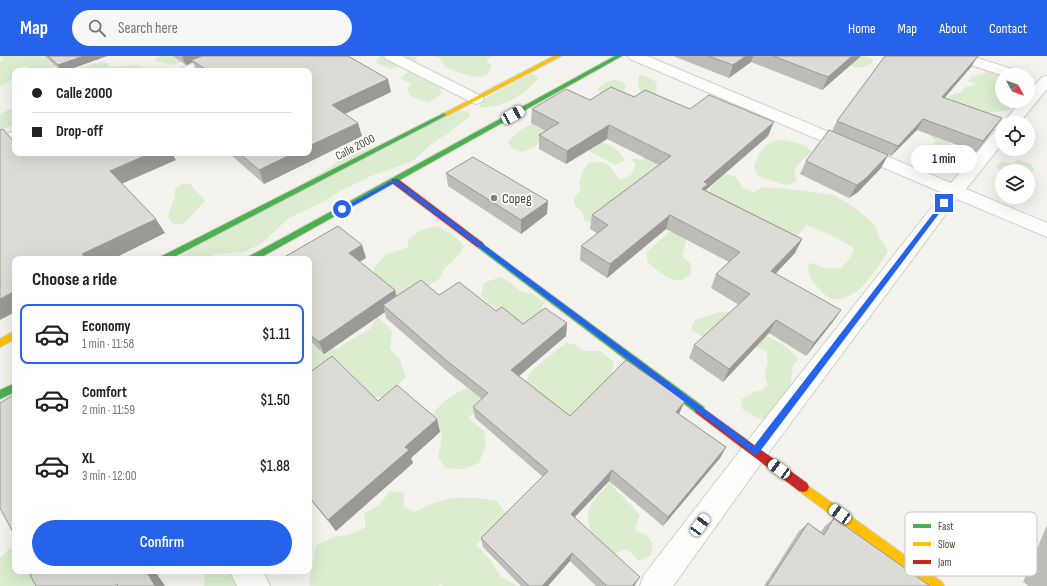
<!DOCTYPE html>
<meta charset="utf-8">
<style>
:root{--surface:#fff;--page:#f6f6f6;--text:#222;--muted:#767676;--line:#e0e0e0;--accent:#2563eb}
body{margin:0;font-family:"Sofia Sans Condensed",sans-serif;background:var(--page);color:var(--text);height:100vh;display:flex;flex-direction:column;font-size:15px;white-space:nowrap}
*{box-sizing:border-box;margin:0}
p{font-size:13px;color:var(--muted)}
.icon{flex:none;width:22px;height:22px;fill:none;stroke:currentColor;stroke-width:2;stroke-linecap:round;stroke-linejoin:round}
.map{position:relative;flex:1;overflow:hidden}
.details{position:absolute;left:12px;top:200px;width:300px;height:318px;display:flex;flex-direction:column;background:var(--surface);border-radius:8px;box-shadow:0 4px 16px #0002}
.details>*{flex:none}
.top-card{position:absolute;left:12px;top:12px;width:300px;height:88px;border-radius:8px;box-shadow:0 4px 16px #0002;display:grid;align-content:center;height:88px;padding:0 20px;background:var(--surface)}
.needle{width:26px;rotate:130deg}
.tools{position:absolute;left:995px;top:12px;display:grid;gap:8px}
.tools a{display:grid;place-items:center;width:40px;height:40px;border-radius:50%;background:var(--surface);box-shadow:0 4px 16px #0002;font-size:20px}
.end{position:absolute;width:18px;height:18px;margin:-9px;border:5px solid #2563eb;background:#fff;box-shadow:0 0 0 2px #fff}
.from{border-radius:50%}
.bubble{position:absolute;height:28px;border-radius:14px;background:var(--surface);box-shadow:0 4px 16px #0002;font-size:13px;font-weight:600;line-height:28px;text-align:center}
.car{position:absolute;width:12px;height:24px;margin:-12px -6px;border-radius:5px;box-shadow:0 0 3px 1px #0007;background:linear-gradient(#fff 24%,#345 0 40%,#fff 0 76%,#345 0 86%,#fff 0)}
.top-card b{display:flex;align-items:center;gap:14px;height:38px;font-size:15px}
.top-card b+b{border-top:1px solid var(--line)}
.top-card i{width:10px;height:10px;background:var(--text)}
ul{padding:0;list-style:none}
li{display:flex;align-items:center;gap:12px;height:60px;margin:0 8px 6px;padding:0 12px;border:2px solid transparent;border-radius:8px}
li div{flex:1}
li b{display:block;font-size:15px}
li em{font-style:normal;font-weight:600}
li.active{border-color:var(--accent)}
li>.icon{width:36px;height:36px;stroke-width:1.5}
h2{padding:0 20px;font-size:18px;line-height:48px}
.action{display:flex;gap:8px;margin-top:auto;padding:8px 20px}
.action a{flex:1;height:46px;border-radius:24px;background:var(--accent);color:#fff;font-size:16px;font-weight:600;line-height:46px;text-align:center}
header{display:flex;align-items:center;gap:24px;box-sizing:border-box;height:56px;padding:0 20px;background:var(--accent);color:#fff}
header strong{font-size:19px}
nav{display:flex;gap:22px;margin-inline-start:auto;font-size:14px}
.search{width:280px;height:36px;background:var(--page);display:flex;align-items:center;gap:10px;box-sizing:border-box;padding:0 14px;border-radius:22px;color:var(--muted);font-size:15px}
.map>svg:first-child{display:block}
.green{fill:#dbeccf}
.lines{fill:none;stroke-linecap:round;stroke-linejoin:round}
.street-casing{stroke:#d1d0cb;stroke-width:2}
.fast-casing{stroke:#d2d0c4;stroke-width:2}
.slow-casing{stroke:#d2d0c4;stroke-width:2}
.jam-casing{stroke:#d2d0c4;stroke-width:2}
.street{fill:#fdfdfc;fill-rule:evenodd}
.fast{fill:#4caf50;fill-rule:evenodd}
.slow{fill:#ffc107;fill-rule:evenodd}
.jam{fill:#c62828;fill-rule:evenodd}
.wall{fill:#bdbcb8}
.shaded-wall{fill:#9a9996}
.building{fill:#dcdbd6;stroke:#9a9996}
.route{fill:#2563eb}
.poi-dot{fill:#848278;stroke:#fff;stroke-width:1.5}
.labels{text-anchor:middle;stroke-width:3.5;stroke-linejoin:round;paint-order:stroke}
.far-street-label{font-size:12px;fill:#494639;stroke:#fff}
.poi-label{font-size:14px;fill:#494639;stroke:#fff;text-anchor:start}
.key{fill:#fff;stroke:#c8c8c4;stroke-width:1}
.key-label{font-size:11px;fill:#494639}
</style>
<header>
<strong>Map</strong>
<div class="search"><svg class="icon" aria-label="search" viewBox="0 0 24 24"><circle cx="10" cy="10" r="6"/><path d="M15 15l6 6"/></svg>Search here</div>
<nav><a>Home</a><a>Map</a><a>About</a><a>Contact</a></nav>
</header>
<div class="map">
<svg width="1047" height="530" viewBox="0 0 1047 530">
<rect width="100%" height="100%" fill="#f3f2ed"/>
<!-- green -->
<path class="green" d="M0,0H50L57,9L52,15H30L31,12C24,9 18,12 13,16L14,18V22L0,31V6L3,3Z
M160,0H201L172,9L154,4Z
M380,0H397L402,3L409,0L416,1L417,5L390,13L375,6Z
M433,0H495L490,1L486,6L492,9C490,13 489,17 485,19C475,24 455,15 445,11L440,2Z
M838,0H865L874,4C865,15 854,11 843,8Z
M101,6L108,8L110,11L136,9L145,11L148,15H67Z
M982,9L1002,19V35L1000,36L1002,38V45H1008V49L1011,54C1000,56 996,54 985,59L947,45L948,40L964,35L963,32L976,28L968,25L971,21L986,17L982,13Z
M412,14H427L443,20L437,25L442,37L428,47L411,40L407,34L411,28L400,22Z
M531,17L539,22C526,38 502,53 480,51L479,46Z
M639,19H644L655,25L657,30L656,38L649,40L640,35L638,25Z
M613,24L623,26L626,29L624,35L642,43L603,42L597,33L604,27Z
M15,51V69L0,73V58Z
M460,55L469,56L470,60L450,76L429,90L413,105L371,120L340,135L325,145L289,162L261,188L244,196L215,198L204,203H175L332,110L337,106Z
M535,67L548,77L535,90L523,96L513,93L508,87C514,77 524,71 535,67Z
M928,73L947,77V86L962,95L957,100L952,102L953,105C940,113 930,111 920,100V96L932,92L936,85L929,79Z
M783,84L804,89L812,96L800,106L794,115L797,125L785,129L758,120L754,110C761,93 764,86 783,84Z
M599,85C610,89 619,93 625,104L616,109L589,95V89Z
M660,92L682,94L591,167L585,165L582,156L574,148L575,140L581,134L579,128L583,115L589,107C611,104 609,110 620,124L631,119L636,108L630,102L642,104Z
M1018,104L1031,108L1034,113L1031,120L1028,121V115H1002V116L996,110L1002,106L1014,108Z
M725,118C742,120 736,127 745,133C748,134 752,135 754,137L762,131L789,133L833,139L854,151L874,168L880,183L888,195C876,215 846,263 820,234C810,222 809,222 808,207L815,208L823,212H841L851,201L854,192L831,179L807,169L795,182L708,139L711,131Z
M181,128H190L205,145L184,167L174,169L168,160L175,140V133Z
M436,170L452,178L464,190L459,199L444,213L440,222L416,238L386,247L379,225L373,214L385,199L408,191V184L421,174Z
M670,175L680,178L686,185L682,200L691,208V218L680,225L668,222L648,207L646,197Z
M500,221L507,224L520,235L532,238L545,246L541,252L543,257L523,271L503,259L481,240L484,227Z
M735,255C744,262 753,271 762,277C775,285 789,290 798,303L792,312L791,329L783,351L761,364L743,354L741,343L756,335H762L768,329L765,319L768,305L766,294L750,291L720,277L701,280L691,273L695,264L719,256Z
M377,261L388,270L392,276L390,293L399,302L406,321L384,341H372L342,309L309,323V287L316,282L336,293L370,273Z
M566,287L574,288L583,295H600L614,306L611,320L567,370L525,328L530,316Z
M493,320L482,351L468,362L484,375L486,389L479,407L463,413L445,412L438,401C443,380 444,377 433,358C448,337 471,331 493,320Z
M583,408L618,422L612,430L640,459L634,474L648,480L653,488L651,499L639,505L627,493L612,498C598,487 584,473 589,453C592,445 601,436 607,430Z
M390,435L404,437V451L415,456C445,440 463,439 497,445L507,460L476,489L491,505L501,521L517,530H443L441,528L438,530H310L309,526L316,490L333,481L349,479L366,471L364,458L379,449Z
M15,488V515H48L39,530H0V502Z
M205,515H230L249,530H204Z"/>
<g class="lines">
<defs>
<path id="street" d="M213,0H233L231,3L199,15H179L181,12Z
M384,0H402L481,40L484,43L481,46L476,48L471,46L386,3Z
M628,0H647L951,127L996,74L1002,72V88L966,133L1047,167V181L957,143L764,403L673,530H640L644,519L746,387L943,137L630,3Z
M950,0H971L1022,16L1024,19H1002L952,3Z
M1047,20V33L1019,67H1003L1021,45H1028V37L1042,21Z
M15,75V86L0,91V80Z
M230,515H263L270,530H237Z"/>
<path id="fast" d="M615,0H622L258,203H247L248,201Z
M444,57L449,58L170,203H159L160,201Z
M480,186L704,351L705,354L704,357L700,358L696,357L477,191L476,189Z
M15,327V336L0,343V334Z"/>
<path id="slow" d="M554,0H561L448,59L443,58Z
M15,275V283L0,291V283Z
M803,426L942,526L944,530H928L799,435L797,431L799,427Z"/>
<path id="jam" d="M392,123H398L483,187L484,189L483,191H477L392,127Z
M700,350L807,427L809,431L807,435L803,436L799,435L696,357L695,354L696,351Z"/>
</defs>
<!-- street casing -->
<use href="#street" class="street-casing"/>
<!-- fast casing -->
<use href="#fast" class="fast-casing"/>
<!-- slow casing -->
<use href="#slow" class="slow-casing"/>
<!-- jam casing -->
<use href="#jam" class="jam-casing"/>
<!-- street -->
<use href="#street" class="street"/>
<!-- fast -->
<use href="#fast" class="fast"/>
<!-- slow -->
<use href="#slow" class="slow"/>
<!-- jam -->
<use href="#jam" class="jam"/>
</g>
<!-- wall -->
<path class="wall" d="M45,0H107L65,15H61Z
M173,0H348L391,36L345,58L362,80L264,128L229,97H309L196,14L193,6L186,9Z
M673,0H861L822,34L751,6L729,22Z
M885,0H980L979,1L977,0L971,11L944,42L1002,62L994,73L976,96L917,74L891,100L888,99L881,112L858,136L849,142L800,118L806,105L832,75L837,65Z
M634,41L690,53L768,80L705,134L802,183L795,197L775,218L841,254L832,267L806,300L769,277L723,326L689,302L694,289L739,249L711,232L716,218L729,206L666,173L607,222L580,204L581,190L598,178L590,173L592,159L659,109L607,83L566,108L539,93V79L546,75L531,67L532,53L590,44Z
M446,117L547,158L521,178L448,130Z
M362,189L366,202L359,206L396,240L439,239L496,255L523,268L567,267L566,280L519,320L570,360L680,356L679,358L726,391L720,402L663,470L609,425L575,461L636,528L634,530H596L570,505L548,530H521L483,491L481,482L543,421L475,362L473,351L482,343L449,317L386,262L385,256L324,298L309,284V203Z
M309,317L378,345L437,363L440,376L411,402L413,407L336,475L309,442Z
M834,462L930,530H764L799,475L808,467L821,476L825,470Z
M1047,469V530H1029L1023,526Z"/>
<!-- shaded-wall -->
<path class="shaded-wall" d="M84,0H107L65,15H61L58,9Z
M182,0H209L191,4L193,6L186,9Z
M746,0H753L751,6L729,22L733,9Z
M852,0H861L822,34L828,21Z
M978,0L971,11L936,52L942,41Z
M388,23L391,36L336,62L332,49Z
M1002,62L994,73L976,96L983,85Z
M923,63L917,74L891,100L898,90Z
M774,66L768,80L706,134L703,141L697,146L704,126Z
M358,67L362,80L264,128L259,114L294,97H309V90Z
M609,69L607,83L566,108L567,95Z
M151,97H172L176,104L119,129L110,115Z
M888,99L881,112L858,136L849,142L857,129Z
M548,145L547,158L521,178V164Z
M670,159L666,173L607,222L610,208Z
M156,163L165,177L113,203H81L82,198Z
M802,183L795,197L765,229L771,215Z
M362,189L366,202L353,210L349,197Z
M395,234L398,246L383,249L385,256L324,298L319,286Z
M15,235V256L0,264V243Z
M841,254L832,267L806,300L814,287Z
M776,264L769,277L723,326L729,313Z
M567,267L566,280L512,326L511,314Z
M685,345L680,356L671,367L676,356Z
M437,363L440,376L411,402L413,407L336,475L328,464L405,391Z
M726,391L720,402L663,470L668,461Z
M612,414L609,425L569,467L571,458Z
M572,497L570,505L548,530H542Z
M146,515H155L165,530H155Z
M640,521L634,530H632Z"/>
<!-- building -->
<path class="building" d="M48,0H84L58,9Z
M202,0H348L388,23L332,49L358,67L309,90V15H194L204,12L191,4Z
M708,0H746L733,9Z
M773,0H852L828,21Z
M885,0H978L942,41L1002,62L983,85L923,63L898,90L837,65Z
M611,31L634,41L645,34L690,53L709,39L774,66L704,126L708,128L702,133L802,183L771,215L841,254L814,287L776,264L729,313L694,289L750,238L716,218L740,196L670,159L610,208L581,190L608,169L592,159L671,100L609,69L567,95L539,79L559,67L532,53L566,33L590,44Z
M3,73L15,87V97H151L110,115L156,163L82,198L85,201L81,203H15V235L0,243V74Z
M829,74L888,99L865,123L857,129L806,105Z
M239,97H294L259,114Z
M473,101L548,145L521,164L446,117Z
M338,170L362,189L349,197L395,234L319,286L309,278V203H281Z
M421,224L439,239L459,226L496,255L502,251L523,268L545,252L567,267L511,314L570,360L626,304L685,345L676,356L726,391L668,461L612,414L571,458L640,521L632,530H607L572,497L542,530H529L481,482L548,415L473,351L488,337L447,305L383,249Z
M332,300L378,345L397,329L437,363L405,391L409,394L328,464L309,441V317Z
M15,338V480L0,452V347Z
M834,462L930,530H767L808,467L824,479Z
M34,515H146L155,530H118L117,528L114,530H36L30,519L34,517Z"/>
<!-- route -->
<path class="route" d="M393,124H397L754,390L942,146L947,147L758,398L755,399L394,127L344,155L340,153Z"/>
<!-- markers -->
<circle class="poi-dot" cx="494" cy="142" r="4"/>
<g class="labels">
<!-- far-street labels -->
<g class="far-street-label">
<text transform="translate(355 91) rotate(-27)" y="4">Calle 2000</text>
</g>
<!-- poi labels -->
<g class="poi-label">
<text x="502" y="147">Copeg</text>
</g>
</g>
<!-- legend -->
<rect x="905" y="456" width="132" height="64" rx="6" class="key"/>
<rect x="913" y="468" width="18" height="4" fill="#4caf50"/>
<rect x="913" y="486" width="18" height="4" fill="#ffc107"/>
<rect x="913" y="504" width="18" height="4" fill="#c62828"/>
<g class="key-label">
<text x="938" y="474">Fast</text>
<text x="938" y="492">Slow</text>
<text x="938" y="510">Jam</text>
</g>
</svg>
<div class="tools">
<a><svg class="needle" viewBox="-14 -14 28 28"><path d="M0-13l5 13h-10z" fill="#e53935"/><path d="M0 13l5-13h-10z" fill="#767676"/></svg></a>
<a><svg class="icon" aria-label="locate" viewBox="0 0 24 24"><circle cx="12" cy="12" r="6"/><path d="M12 2v4M12 18v4M2 12h4M18 12h4"/></svg></a>
<a><svg class="icon" aria-label="layers" viewBox="0 0 24 24"><path d="M12 4l9 5-9 5-9-5zM3 14l9 5 9-5"/></svg></a>
</div>
<i class="end from" style="left:342px;top:153px"></i>
<i class="end" style="left:944px;top:147px"></i>
<div class="bubble" style="left:911px;top:89px;width:66px">1 min</div>
<i class="car" style="left:513px;top:59px;rotate:61deg"></i>
<i class="car" style="left:779px;top:413px;rotate:306deg"></i>
<i class="car" style="left:840px;top:458px;rotate:306deg"></i>
<i class="car" style="left:700px;top:469px;rotate:36deg"></i>
<div class="top-card">
<b><i class="from"></i>Calle 2000</b>
<b><i></i>Drop-off</b>
</div>
<section class="details">
<h2>Choose a ride</h2>
<ul>
<li class="active"><svg class="icon" aria-label="car" viewBox="0 0 24 24"><path d="M5 17H2v-5l4-1 3-4h7l3 4 3 1v5h-3M9 17h6M6 11h13"/><circle cx="7" cy="17" r="2"/><circle cx="17" cy="17" r="2"/></svg><div><b>Economy</b><p>1 min · 11:58</p></div><em>$1.11</em></li>
<li><svg class="icon" aria-label="car" viewBox="0 0 24 24"><path d="M5 17H2v-5l4-1 3-4h7l3 4 3 1v5h-3M9 17h6M6 11h13"/><circle cx="7" cy="17" r="2"/><circle cx="17" cy="17" r="2"/></svg><div><b>Comfort</b><p>2 min · 11:59</p></div><em>$1.50</em></li>
<li><svg class="icon" aria-label="car" viewBox="0 0 24 24"><path d="M5 17H2v-5l4-1 3-4h7l3 4 3 1v5h-3M9 17h6M6 11h13"/><circle cx="7" cy="17" r="2"/><circle cx="17" cy="17" r="2"/></svg><div><b>XL</b><p>3 min · 12:00</p></div><em>$1.88</em></li>
</ul>
<div class="action"><a>Confirm</a></div>
</section>
</div>
